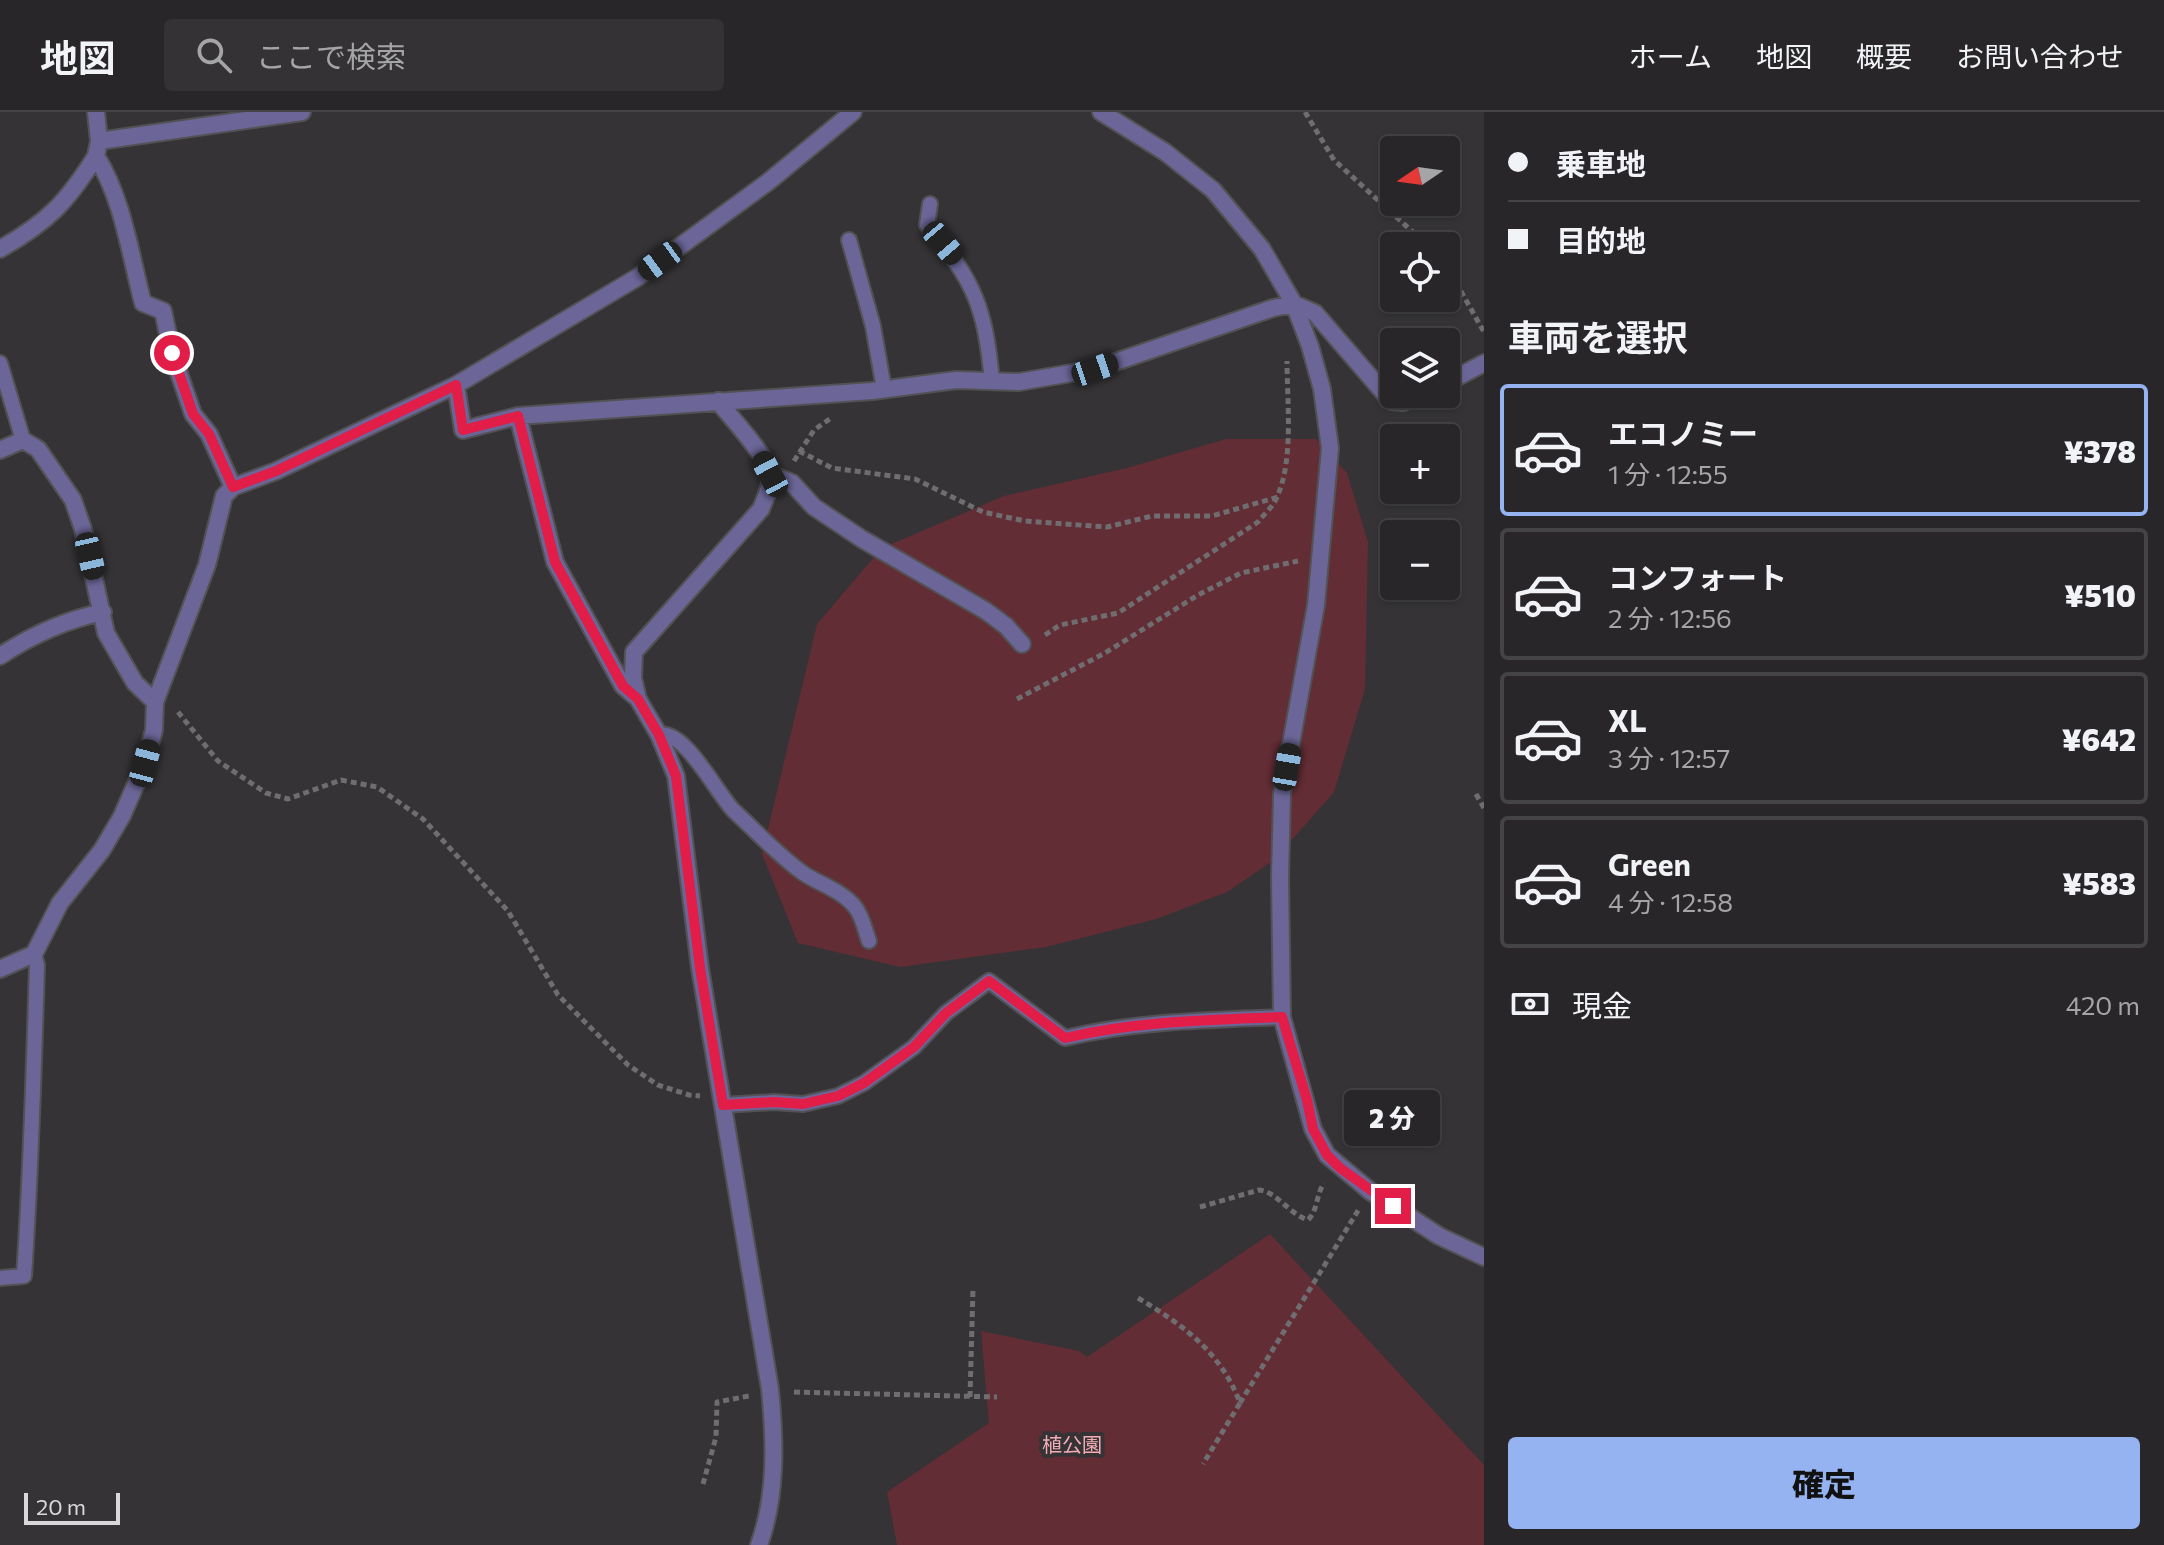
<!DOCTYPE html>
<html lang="ja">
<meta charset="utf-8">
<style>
:root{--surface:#282628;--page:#343234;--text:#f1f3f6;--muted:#a5a5a8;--line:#444345;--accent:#95b2f1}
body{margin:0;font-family:Commissioner,"Noto Sans JP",sans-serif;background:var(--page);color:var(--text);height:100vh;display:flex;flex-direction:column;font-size:30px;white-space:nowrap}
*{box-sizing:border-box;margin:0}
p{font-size:26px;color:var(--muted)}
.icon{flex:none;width:44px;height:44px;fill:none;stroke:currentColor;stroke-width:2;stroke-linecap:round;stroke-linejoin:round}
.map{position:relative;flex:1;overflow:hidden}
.sheet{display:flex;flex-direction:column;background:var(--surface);width:680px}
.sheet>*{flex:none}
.hud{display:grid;align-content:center;height:176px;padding:0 24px;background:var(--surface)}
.needle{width:52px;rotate:257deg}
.fabs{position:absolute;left:1380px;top:24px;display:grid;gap:16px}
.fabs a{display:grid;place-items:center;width:80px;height:80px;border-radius:8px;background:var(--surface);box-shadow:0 2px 6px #0004,0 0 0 2px var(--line);font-size:40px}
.scale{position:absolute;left:24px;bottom:20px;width:96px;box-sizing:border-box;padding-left:8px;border:4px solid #d8d7d9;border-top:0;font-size:22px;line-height:28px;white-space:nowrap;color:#d8d7d9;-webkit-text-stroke:6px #353336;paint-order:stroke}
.end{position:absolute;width:36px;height:36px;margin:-18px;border:10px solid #e11d48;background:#fff;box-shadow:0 0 0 4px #fff}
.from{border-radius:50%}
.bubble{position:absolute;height:56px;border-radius:8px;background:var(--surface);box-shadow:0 2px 6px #0004,0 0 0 2px var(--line);font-size:26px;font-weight:800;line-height:56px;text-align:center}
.car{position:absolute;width:24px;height:48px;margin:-24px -12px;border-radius:10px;box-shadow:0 0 6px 2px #0007;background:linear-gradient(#222 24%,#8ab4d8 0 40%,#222 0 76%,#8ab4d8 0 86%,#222 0)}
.hud b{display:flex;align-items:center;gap:28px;height:76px;font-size:30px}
.hud b+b{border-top:2px solid var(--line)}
.hud i{width:20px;height:20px;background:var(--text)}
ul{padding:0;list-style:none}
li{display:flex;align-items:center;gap:24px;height:132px;margin:0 16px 12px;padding:0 8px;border:4px solid var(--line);border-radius:8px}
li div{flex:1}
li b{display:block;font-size:30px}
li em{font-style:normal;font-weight:800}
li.selected{border-color:var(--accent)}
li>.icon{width:72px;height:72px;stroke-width:1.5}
h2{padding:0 24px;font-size:36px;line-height:96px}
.pay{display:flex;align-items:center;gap:20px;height:88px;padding:0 24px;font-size:30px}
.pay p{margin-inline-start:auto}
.action{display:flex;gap:16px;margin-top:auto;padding:16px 24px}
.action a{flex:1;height:92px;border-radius:8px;background:var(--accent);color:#111;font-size:32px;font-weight:800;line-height:92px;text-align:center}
header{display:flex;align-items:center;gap:48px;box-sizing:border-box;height:112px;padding:0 40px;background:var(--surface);border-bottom:2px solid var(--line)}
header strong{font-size:38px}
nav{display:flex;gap:44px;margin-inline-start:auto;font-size:28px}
.search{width:560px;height:72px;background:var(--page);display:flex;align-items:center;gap:20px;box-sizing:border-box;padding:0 28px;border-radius:8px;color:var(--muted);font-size:30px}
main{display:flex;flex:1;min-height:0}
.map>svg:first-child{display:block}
.green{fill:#632d35}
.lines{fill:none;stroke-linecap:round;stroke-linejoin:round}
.lane-casing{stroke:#525153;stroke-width:18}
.street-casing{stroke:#525153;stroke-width:20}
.path{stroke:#6f6d70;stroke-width:5;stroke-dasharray:6 4;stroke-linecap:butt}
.lane{stroke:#6b6697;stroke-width:14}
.street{stroke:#6b6697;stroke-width:16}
.route{stroke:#e11d48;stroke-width:10}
.labels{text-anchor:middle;stroke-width:8;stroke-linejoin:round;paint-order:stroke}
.park-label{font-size:20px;fill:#f3acb3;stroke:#353336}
</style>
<header>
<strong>地図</strong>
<div class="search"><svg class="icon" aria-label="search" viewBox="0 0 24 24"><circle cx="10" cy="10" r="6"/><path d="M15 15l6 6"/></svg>ここで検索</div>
<nav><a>ホーム</a><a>地図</a><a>概要</a><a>お問い合わせ</a></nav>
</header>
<main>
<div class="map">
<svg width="1484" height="1433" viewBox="0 0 1484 1433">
<rect width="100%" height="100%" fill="#353336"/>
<!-- green -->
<path class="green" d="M1226,327H1316L1347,361L1368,430L1365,577L1334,680L1274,748L1227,780L1156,807L1046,835L900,855L798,831L762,742L817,512L882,436L1004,384L1127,356Z
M1270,1122L1484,1353V1433H897L887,1380L989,1311L981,1219L1079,1239L1087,1245Z"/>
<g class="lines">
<defs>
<path id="lane" d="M930,92L927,113C975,170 985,195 992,269
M849,128L873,214L884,277
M0,251L23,328
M659,623C685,617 717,682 734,699C757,720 778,743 803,761C819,772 843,779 855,795C862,803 865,818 869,829
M723,993L774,990L803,992L838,984L864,971L914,935L946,901L989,869L1065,926C1136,909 1208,908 1282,905
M0,1166L24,1164C31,1061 34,957 37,853L34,842"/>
<path id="street" d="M96,0L99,29L96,44C123,87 130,142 143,191L163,199L172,241L193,302L209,322L233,375
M1101,0L1165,40L1213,78L1262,137L1294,192L1310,234L1322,277L1330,336L1316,493L1282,682L1280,766L1282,905L1313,1017L1327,1043L1370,1079L1439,1124L1484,1145
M99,29L302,0
M0,137C48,110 67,90 96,44
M1446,271L1484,251
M456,273L463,318L518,304L872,279L956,268L1019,270L1095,257L1273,196L1294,192L1315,201L1391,289L1403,290L1425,282
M718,289C732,307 769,345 770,365C771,377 765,386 761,397L634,540L633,566L638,587L659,623L676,664L700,856L770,1277C775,1329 777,1383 759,1433
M518,304L555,450L623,574L637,586
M0,338L23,328L38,337L73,388L83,417L106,521L135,571L155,590
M770,362L792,371L814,395L862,427L986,499L1006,514L1022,532
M0,544C32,523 65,508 103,500
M0,857L34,842L60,791L102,738L122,704L145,651L154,618L155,590L207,453L224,384L233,375L276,359L456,273L638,165L768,70L853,0"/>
</defs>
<!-- lane casing -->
<use href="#lane" class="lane-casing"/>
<!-- street casing -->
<use href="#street" class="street-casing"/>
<!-- path -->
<path class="path" d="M1305,0L1334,48L1428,134
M1446,153L1484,220
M799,339L832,356L915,367L983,400L1025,409L1107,415L1152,404H1212L1278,385
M794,349L814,318L831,306
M1045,523L1060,513L1118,501L1258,410C1264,402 1273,395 1277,385C1294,348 1287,289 1287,249
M1017,587L1105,541L1198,483L1241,461L1298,449
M178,600L218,649L266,681L288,687L341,668L377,675L423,707L508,799L558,883L628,953L658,973L689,983L700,984
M1476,682L1484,696
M1200,1095L1259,1078C1276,1079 1289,1102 1308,1108C1318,1098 1316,1083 1324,1071
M1138,1186C1183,1213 1221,1240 1240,1291L1203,1352
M794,1280L997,1285
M970,1285L973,1176
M1240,1291L1359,1097
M703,1372L716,1325L717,1290L749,1284"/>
<!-- lane -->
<use href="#lane" class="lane"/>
<!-- street -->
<use href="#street" class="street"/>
</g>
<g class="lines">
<!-- route -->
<path class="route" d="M172,241L193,302L209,322L233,375L276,359L456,273L463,318L518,304L555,450L623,574L638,587L659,623L676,664L700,856L723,993L774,990L803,992L838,984L864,971L914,935L946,901L989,869L1065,926C1136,909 1208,908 1282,905L1307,988L1313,1017L1327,1043L1340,1056L1393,1094"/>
</g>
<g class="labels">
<!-- park labels -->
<g class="park-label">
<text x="1072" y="1340">植公園</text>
</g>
</g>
</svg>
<div class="fabs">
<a><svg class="needle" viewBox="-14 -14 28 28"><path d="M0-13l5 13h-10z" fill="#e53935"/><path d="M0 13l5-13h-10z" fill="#a5a5a8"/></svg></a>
<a><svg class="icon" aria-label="locate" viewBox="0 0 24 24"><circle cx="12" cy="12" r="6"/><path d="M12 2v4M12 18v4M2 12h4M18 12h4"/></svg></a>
<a><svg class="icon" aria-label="layers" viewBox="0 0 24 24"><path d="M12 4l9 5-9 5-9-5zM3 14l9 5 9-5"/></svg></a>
<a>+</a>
<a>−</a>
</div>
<div class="scale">20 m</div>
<i class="end from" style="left:172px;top:241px"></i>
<i class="end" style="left:1393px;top:1094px"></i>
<div class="bubble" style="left:1344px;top:978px;width:96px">2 分</div>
<i class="car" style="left:943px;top:131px;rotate:140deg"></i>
<i class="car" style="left:660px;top:149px;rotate:234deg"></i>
<i class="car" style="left:1095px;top:257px;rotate:71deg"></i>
<i class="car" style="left:770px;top:362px;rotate:332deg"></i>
<i class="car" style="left:90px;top:444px;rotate:167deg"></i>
<i class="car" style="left:145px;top:651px;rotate:15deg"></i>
<i class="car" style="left:1287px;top:655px;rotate:10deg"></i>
</div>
<section class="sheet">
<div class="hud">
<b><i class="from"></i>乗車地</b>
<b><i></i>目的地</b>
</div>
<h2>車両を選択</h2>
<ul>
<li class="selected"><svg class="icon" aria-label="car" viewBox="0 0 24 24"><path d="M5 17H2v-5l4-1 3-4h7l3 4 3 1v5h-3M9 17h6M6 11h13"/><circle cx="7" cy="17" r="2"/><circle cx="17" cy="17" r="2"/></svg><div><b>エコノミー</b><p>1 分 · 12:55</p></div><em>¥378</em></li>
<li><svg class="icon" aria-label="car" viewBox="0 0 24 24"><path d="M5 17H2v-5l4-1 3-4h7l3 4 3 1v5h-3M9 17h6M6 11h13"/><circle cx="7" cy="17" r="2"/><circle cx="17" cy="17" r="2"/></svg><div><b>コンフォート</b><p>2 分 · 12:56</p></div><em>¥510</em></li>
<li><svg class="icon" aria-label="car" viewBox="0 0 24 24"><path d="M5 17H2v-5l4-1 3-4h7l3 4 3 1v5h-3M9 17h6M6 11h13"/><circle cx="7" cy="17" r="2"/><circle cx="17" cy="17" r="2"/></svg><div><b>XL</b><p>3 分 · 12:57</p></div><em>¥642</em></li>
<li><svg class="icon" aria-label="car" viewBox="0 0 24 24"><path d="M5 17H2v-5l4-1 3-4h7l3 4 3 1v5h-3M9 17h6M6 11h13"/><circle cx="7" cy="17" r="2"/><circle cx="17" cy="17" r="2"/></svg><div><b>Green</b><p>4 分 · 12:58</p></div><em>¥583</em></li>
</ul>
<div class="pay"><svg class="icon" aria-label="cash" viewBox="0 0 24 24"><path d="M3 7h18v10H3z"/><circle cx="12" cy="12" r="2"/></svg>現金<p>420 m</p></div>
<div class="action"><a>確定</a></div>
</section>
</main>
